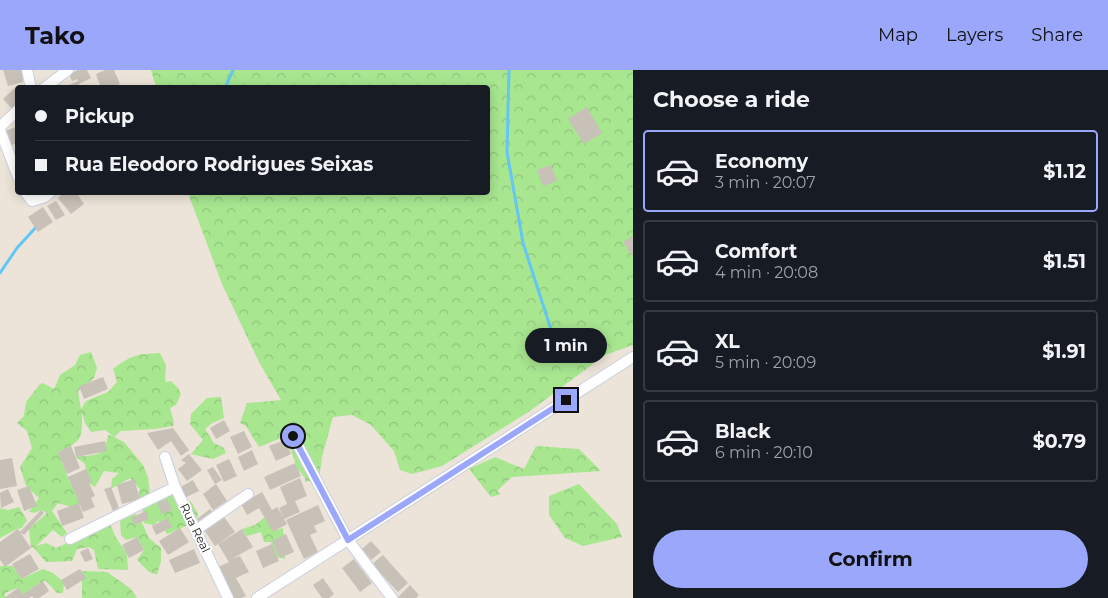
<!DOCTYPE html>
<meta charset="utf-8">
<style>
:root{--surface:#171b24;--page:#20242c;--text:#f1f3f6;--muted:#9ea1a6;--line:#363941;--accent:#9ba7fa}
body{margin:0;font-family:Montserrat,sans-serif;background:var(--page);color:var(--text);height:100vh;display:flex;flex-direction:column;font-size:19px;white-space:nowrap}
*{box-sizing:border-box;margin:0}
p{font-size:16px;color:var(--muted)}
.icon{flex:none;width:28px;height:28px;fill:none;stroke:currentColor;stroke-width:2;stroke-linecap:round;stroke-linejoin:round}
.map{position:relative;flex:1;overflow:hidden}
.drawer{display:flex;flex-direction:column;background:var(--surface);width:475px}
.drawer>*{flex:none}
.guide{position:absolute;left:15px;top:15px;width:475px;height:110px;border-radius:5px;box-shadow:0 2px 12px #0003;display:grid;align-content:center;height:110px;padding:0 20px;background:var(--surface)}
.end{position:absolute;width:22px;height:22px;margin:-11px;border:6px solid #9ba7fa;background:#111;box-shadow:0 0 0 2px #111}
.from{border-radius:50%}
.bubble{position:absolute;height:35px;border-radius:18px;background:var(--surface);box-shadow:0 2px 12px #0003;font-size:16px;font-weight:700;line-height:35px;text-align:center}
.guide b{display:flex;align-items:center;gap:18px;height:48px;font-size:19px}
.guide b+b{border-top:1px solid var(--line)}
.guide i{width:12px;height:12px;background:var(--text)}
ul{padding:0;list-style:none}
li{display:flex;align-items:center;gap:15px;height:82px;margin:0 10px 8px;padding:0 10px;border:2px solid var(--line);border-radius:5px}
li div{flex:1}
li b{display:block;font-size:19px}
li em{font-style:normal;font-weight:700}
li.active{border-color:var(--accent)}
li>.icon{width:45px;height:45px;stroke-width:1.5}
h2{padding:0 20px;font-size:22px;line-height:60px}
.primary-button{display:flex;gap:10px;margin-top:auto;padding:10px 20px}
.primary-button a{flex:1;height:58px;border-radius:30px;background:var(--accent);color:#111;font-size:20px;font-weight:700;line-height:58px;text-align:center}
header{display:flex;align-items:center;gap:30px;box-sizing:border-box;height:70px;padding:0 25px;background:var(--accent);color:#111}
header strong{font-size:24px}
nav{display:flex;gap:28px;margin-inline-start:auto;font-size:18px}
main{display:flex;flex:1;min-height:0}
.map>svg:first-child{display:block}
.forest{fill:url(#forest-crowns)}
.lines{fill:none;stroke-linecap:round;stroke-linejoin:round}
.stream{stroke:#63c6f5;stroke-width:3}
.building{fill:#c7c1b8}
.street-casing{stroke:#cdd0e2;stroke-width:12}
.street{stroke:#fff;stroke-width:10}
.route{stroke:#9ba7fa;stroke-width:6}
.labels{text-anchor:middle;stroke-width:4;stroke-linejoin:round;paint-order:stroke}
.street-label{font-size:12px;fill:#282828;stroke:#fff}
</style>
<header>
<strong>Tako</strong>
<nav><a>Map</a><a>Layers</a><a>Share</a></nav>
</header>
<main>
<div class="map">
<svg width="633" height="528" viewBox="0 0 633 528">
<defs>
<pattern id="forest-crowns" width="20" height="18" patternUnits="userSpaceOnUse" patternTransform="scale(1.25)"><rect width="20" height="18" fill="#a8e690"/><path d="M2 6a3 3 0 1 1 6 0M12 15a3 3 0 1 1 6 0" fill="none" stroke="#91c57c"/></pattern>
</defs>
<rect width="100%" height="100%" fill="#ece4d8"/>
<!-- forest -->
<path class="forest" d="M151,0H633V275L605,285L530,341L442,396L412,404L400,400L394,381L371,355L352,345L333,347L322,387L319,409L305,412V408L297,398L286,366L259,377L246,356L240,353L247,333L281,330L259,292L222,214L188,123L488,122V18L156,17Z
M91,282L97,298L94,308L78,321L81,339L86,331L108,322L117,312L113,299C132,285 136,284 160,283L166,295L165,312L171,311L178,318L181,324L176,335L170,338L174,352L173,356L155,359L121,361L114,367L124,372L143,395L148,407L150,424L157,420L168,416L187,432L191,431L198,444L195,452L167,464L159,451L153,455L144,453L142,432L137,431L140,419L130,408L111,419L112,409L119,403L104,401L95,417L88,413L85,394L76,387C97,384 104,388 108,365L113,366L105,360L91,362L85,353L82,343C82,368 83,371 58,382L71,415L77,417L81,426L79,433L71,437L58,433L52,441L67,463L62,467L53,460L36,476L46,473L56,478L110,453L115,466L127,484L128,500L98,499L94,480L89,477L77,479L72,491L46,492L33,477L31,478L29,459L47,443L41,440L34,443L29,442L39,428L26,416L20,397L32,378L27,361L17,353L24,346L26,332L40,314L43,313L54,319L60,305L75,295L80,285Z
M221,327L224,348L212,353L205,359L214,373L224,378L226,383L213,389L191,384L203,370L190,354L191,344L207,328Z
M536,376L579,379L601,401L512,407L497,421L501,424L491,427L469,399L495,387L524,399Z
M579,414L617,454L622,467L583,476L565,468L549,445V426Z
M19,437L27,450L22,458L17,459L0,468V438L8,440Z
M136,444L142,453L149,468L161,478V491L157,505L149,502L137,490L144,480L137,467L126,470L121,465L120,450Z
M265,447L273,461L283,458L285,489L277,487L271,472H264L261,462L247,466L242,459L255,455Z
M0,496H13L21,509L43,499L53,503L64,512L63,523H57L45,510L23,524L17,518L5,523V528H0Z
M82,501L107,502L131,519L137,528H82Z"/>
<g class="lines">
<!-- stream -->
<path class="stream" d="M509,0L507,82L523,173L559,284
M225,18L233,0
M0,203L17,178L38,155"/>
</g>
<!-- building -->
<path class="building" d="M3,0H22L23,12L8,16Z
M78,0H87L91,8L79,14L80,18H62L78,11L77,9L72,11L69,4Z
M105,0H114L120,14L110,18H101L96,4Z
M18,15L20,18H18V34L12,39L3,29Z
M587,37L602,63L584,74L568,49Z
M18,56L17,80L15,74L9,76L3,62Z
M551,95L557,111L543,116L537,100Z
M65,122H76L84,134L71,144L58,128Z
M56,131L65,145L56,150L47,136Z
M43,137L53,152L38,162L28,147Z
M633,166V187L623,172Z
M103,307L108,319L84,329L79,316Z
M224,350L230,361L216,369L210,358Z
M173,358L189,380L181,386L171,371L158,380L147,363Z
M244,361L252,377L238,384L230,367Z
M285,370L291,384L276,391L269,376Z
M105,371L107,381L76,387L74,377Z
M71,376L80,398L67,404L58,382Z
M252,380L258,394L244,401L238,387Z
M189,384L202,400L187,411L178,399L186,393L181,390Z
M12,388L17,416L0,419V390Z
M229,389L237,406L224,412L216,395Z
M295,393L301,406L270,420L264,407Z
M213,397L222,410L215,414L207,400Z
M86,399L92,412L89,413L95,426L91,428L95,437L83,442L68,407Z
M300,408L307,426L295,431L300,442L284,449L287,454L273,462L259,438L247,445L241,434L262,422L272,440L277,437L284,448L279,438L287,434L280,417Z
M134,409L140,429L122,434L117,415Z
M193,410L199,421L182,429L177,419Z
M216,414L227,431L213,440L203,424Z
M29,416L37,436L24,441L17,420Z
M111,417L119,438L113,441L104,419Z
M8,419L14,432L1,438L0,423Z
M167,429L172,440L162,444L157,433Z
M79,433L84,448L62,456L57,441Z
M318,435L325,451L314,456L317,462L310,465L318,482L304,489L286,450Z
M210,439L214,444L201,455L197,449Z
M41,440L44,443L24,465L20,462Z
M146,441L149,449L134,455L131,448Z
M224,447L235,462L215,476L204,460Z
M168,448L172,457L156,465L152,456Z
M180,458L189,472L168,485L159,471Z
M18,459L31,478L5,497L0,490V472Z
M242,459L253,477L232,489L240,486L249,502L236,508L246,526L241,528H232L216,498L229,492L218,474Z
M286,464L294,482L280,488L272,471Z
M137,467L144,480L129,488L122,475Z
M371,471L381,482L371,490L362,479Z
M272,474L279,491L263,498L256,481Z
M88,478L93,489L85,492L80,482Z
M194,479L200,493L175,503L169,490Z
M30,484L39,499L21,509L12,494Z
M383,485L408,513L398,522L372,494Z
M354,489L372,513L360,522L342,498Z
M80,499L86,508L67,520L61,510Z
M323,508L334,524L329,528H322L313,515Z
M43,511L49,521L39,528H34L32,526L29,528H4L18,518L23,524Z
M410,515L419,525L416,528H399L398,527Z"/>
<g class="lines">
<defs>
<path id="street" d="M27,0L31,18
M44,18L68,0
M0,57L18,40
M0,60L18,107
M25,122L32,131L45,127L51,122
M293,366L348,470L392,528
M165,387L175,417L228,528
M196,460L248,424
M70,469L175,417
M257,528L633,287"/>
</defs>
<!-- street casing -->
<use href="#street" class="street-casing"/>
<!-- street -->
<use href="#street" class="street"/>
</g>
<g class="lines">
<!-- route -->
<path class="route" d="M293,366L348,470L566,330"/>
</g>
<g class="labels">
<!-- street labels -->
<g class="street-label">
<text transform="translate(195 458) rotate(64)" y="4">Rua Real</text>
</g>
</g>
</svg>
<i class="end from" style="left:293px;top:366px"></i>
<i class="end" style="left:566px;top:330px"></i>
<div class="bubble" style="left:525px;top:258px;width:82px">1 min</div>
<div class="guide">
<b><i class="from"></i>Pickup</b>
<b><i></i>Rua Eleodoro Rodrigues Seixas</b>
</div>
</div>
<section class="drawer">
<h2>Choose a ride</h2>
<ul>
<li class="active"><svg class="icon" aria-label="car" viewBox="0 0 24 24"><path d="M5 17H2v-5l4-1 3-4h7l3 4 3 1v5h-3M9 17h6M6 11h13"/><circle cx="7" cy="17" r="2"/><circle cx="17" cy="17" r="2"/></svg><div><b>Economy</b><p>3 min · 20:07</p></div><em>$1.12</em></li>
<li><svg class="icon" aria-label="car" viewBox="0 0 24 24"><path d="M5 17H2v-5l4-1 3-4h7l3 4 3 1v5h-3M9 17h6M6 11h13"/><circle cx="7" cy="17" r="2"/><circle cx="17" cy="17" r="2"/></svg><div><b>Comfort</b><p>4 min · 20:08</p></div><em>$1.51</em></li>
<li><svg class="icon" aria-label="car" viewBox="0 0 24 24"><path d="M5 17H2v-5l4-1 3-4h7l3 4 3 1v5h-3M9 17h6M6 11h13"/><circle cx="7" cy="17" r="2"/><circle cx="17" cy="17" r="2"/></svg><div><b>XL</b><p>5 min · 20:09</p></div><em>$1.91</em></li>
<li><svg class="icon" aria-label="car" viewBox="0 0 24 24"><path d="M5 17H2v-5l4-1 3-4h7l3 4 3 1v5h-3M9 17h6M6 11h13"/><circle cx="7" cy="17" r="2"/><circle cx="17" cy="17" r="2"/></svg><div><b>Black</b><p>6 min · 20:10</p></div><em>$0.79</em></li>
</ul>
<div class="primary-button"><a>Confirm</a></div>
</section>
</main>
